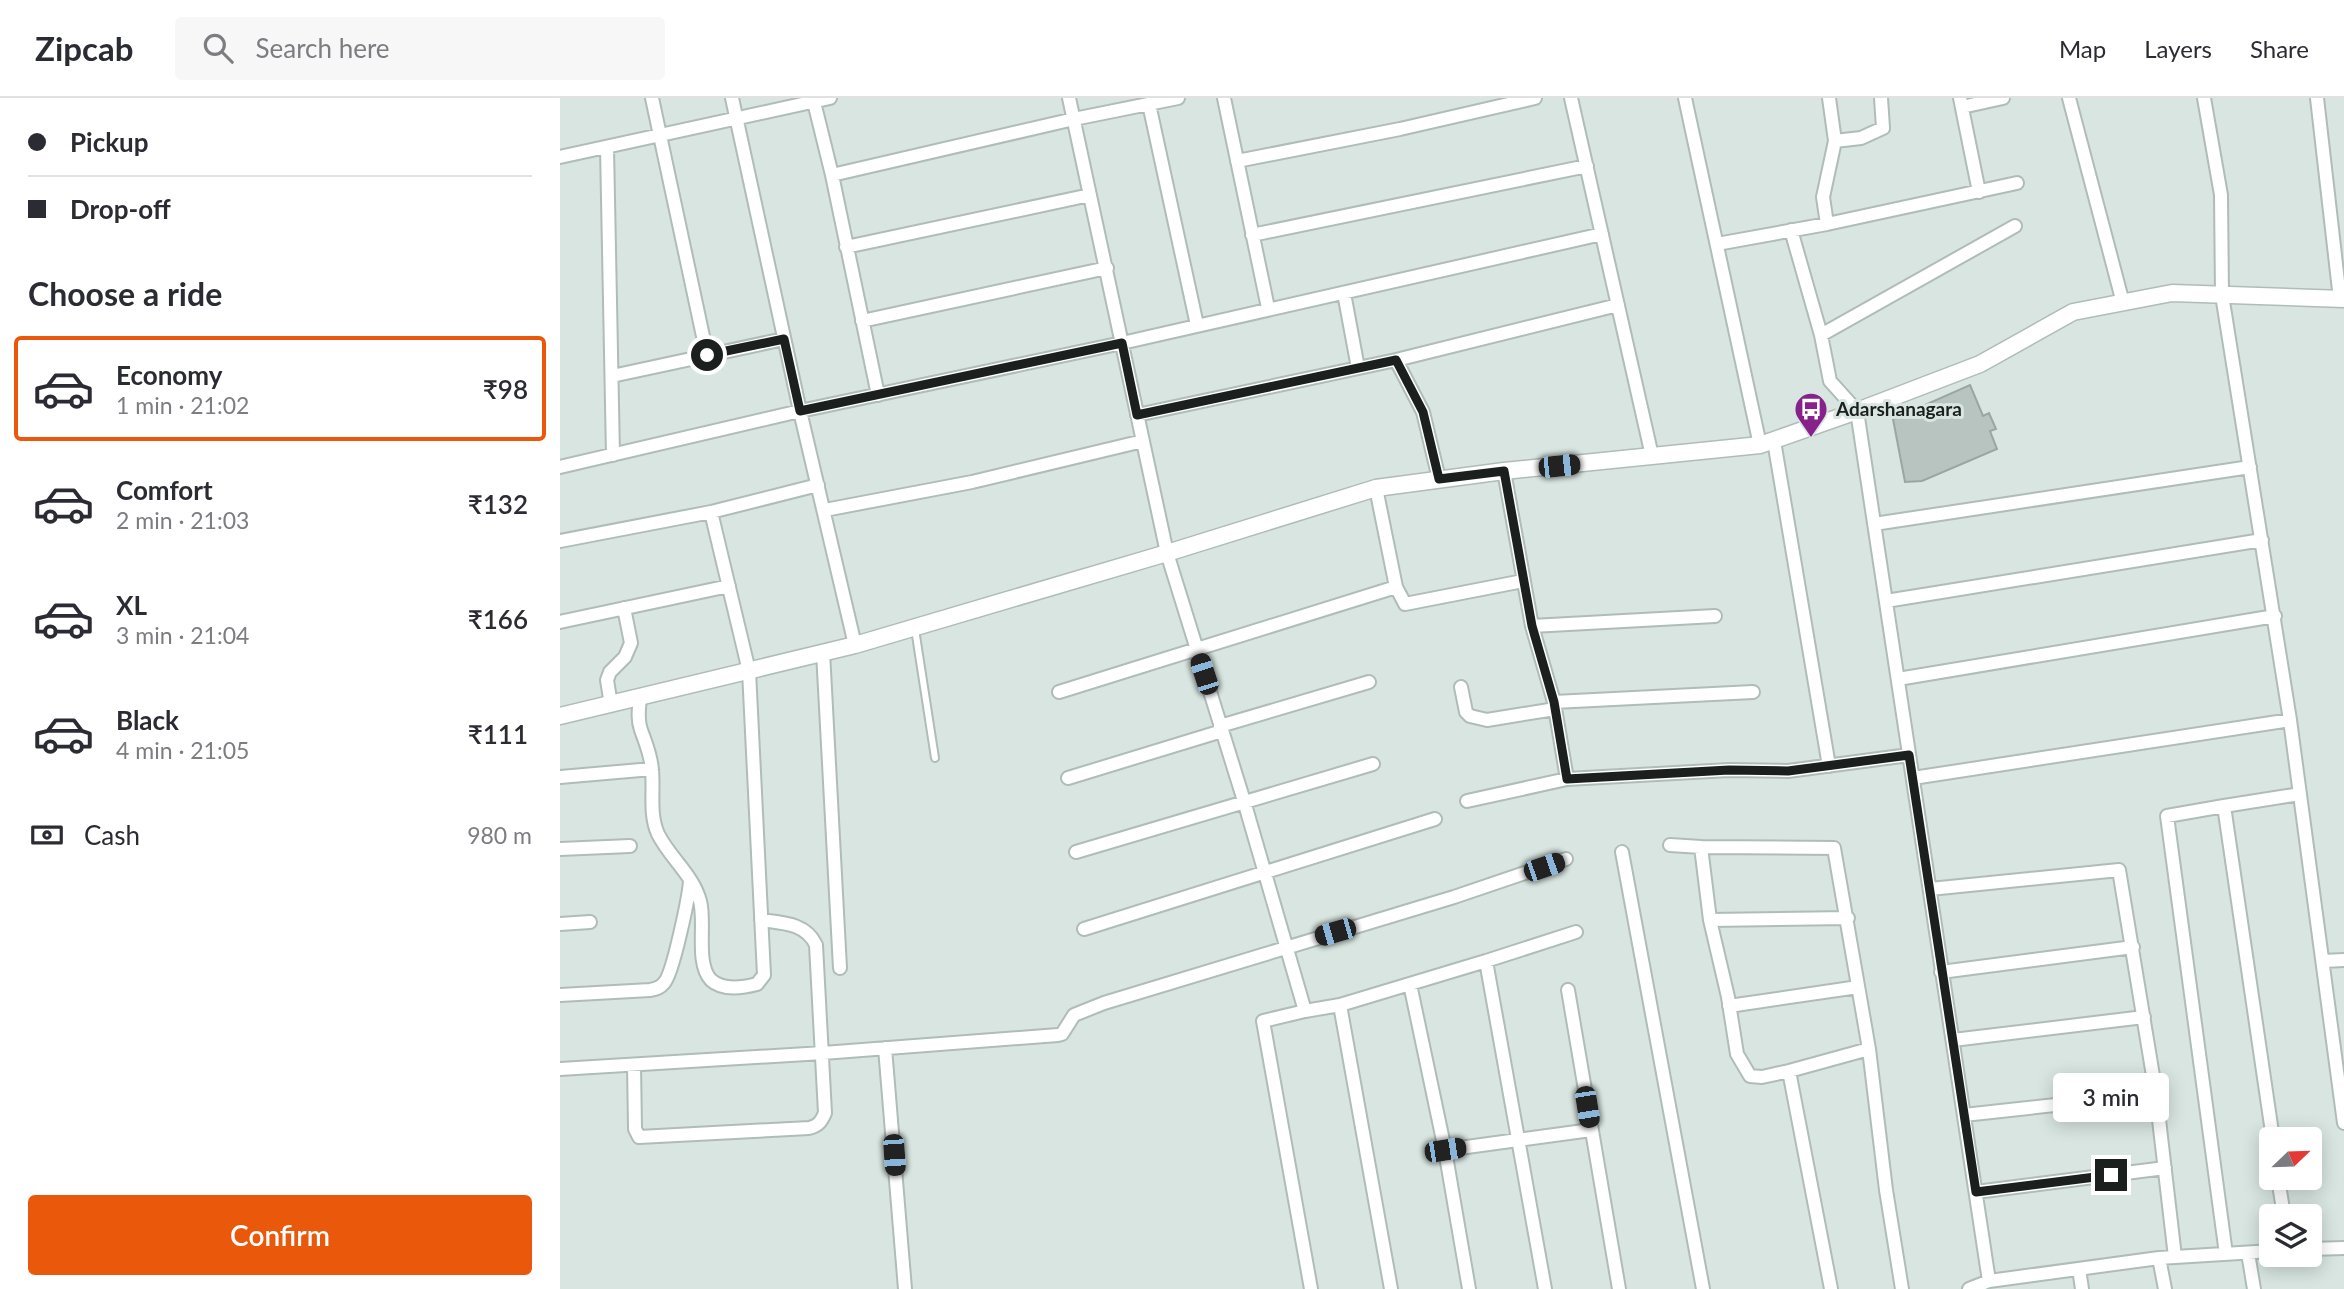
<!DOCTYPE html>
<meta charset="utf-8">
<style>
:root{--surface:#fff;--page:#f7f7f7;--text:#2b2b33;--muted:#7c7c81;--line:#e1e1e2;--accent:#ea580c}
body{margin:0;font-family:Lato,sans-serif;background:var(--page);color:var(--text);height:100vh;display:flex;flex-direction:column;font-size:26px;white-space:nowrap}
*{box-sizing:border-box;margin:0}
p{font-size:23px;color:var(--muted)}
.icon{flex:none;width:38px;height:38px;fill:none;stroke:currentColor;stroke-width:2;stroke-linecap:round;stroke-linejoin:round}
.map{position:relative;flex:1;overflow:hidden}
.side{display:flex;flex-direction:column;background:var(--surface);width:560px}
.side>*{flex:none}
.banner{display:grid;align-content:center;height:154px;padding:0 28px;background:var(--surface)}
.needle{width:46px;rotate:67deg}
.fabs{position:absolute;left:1699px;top:1029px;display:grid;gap:14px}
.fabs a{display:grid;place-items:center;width:63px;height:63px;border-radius:7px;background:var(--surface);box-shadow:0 4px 18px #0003;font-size:35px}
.end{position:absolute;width:32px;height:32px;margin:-16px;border:9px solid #1b201e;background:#fff;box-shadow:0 0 0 4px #fff}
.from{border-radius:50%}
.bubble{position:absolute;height:49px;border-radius:7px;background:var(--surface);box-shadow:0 4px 18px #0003;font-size:23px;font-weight:600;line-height:49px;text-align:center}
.car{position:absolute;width:21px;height:42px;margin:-21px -10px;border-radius:9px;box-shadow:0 0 5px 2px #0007;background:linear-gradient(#222 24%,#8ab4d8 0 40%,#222 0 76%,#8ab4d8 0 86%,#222 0)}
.banner b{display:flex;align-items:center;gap:24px;height:66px;font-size:26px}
.banner b+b{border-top:2px solid var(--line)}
.banner i{width:18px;height:18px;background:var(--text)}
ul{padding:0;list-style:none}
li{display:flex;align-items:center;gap:21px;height:105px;margin:0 14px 10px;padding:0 14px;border:4px solid transparent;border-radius:7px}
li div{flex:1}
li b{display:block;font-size:26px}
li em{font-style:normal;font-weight:600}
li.on{border-color:var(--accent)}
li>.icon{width:63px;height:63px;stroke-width:1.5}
h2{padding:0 28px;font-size:32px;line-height:84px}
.pay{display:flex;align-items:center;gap:18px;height:77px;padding:0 28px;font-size:26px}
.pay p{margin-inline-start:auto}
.action{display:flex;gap:14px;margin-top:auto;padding:14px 28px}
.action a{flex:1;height:80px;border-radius:7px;background:var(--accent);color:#fff;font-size:28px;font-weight:600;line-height:80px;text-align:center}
header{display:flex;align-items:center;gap:42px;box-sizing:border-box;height:98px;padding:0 35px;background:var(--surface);border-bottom:2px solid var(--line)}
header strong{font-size:33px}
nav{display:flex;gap:38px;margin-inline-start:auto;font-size:24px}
.search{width:490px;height:63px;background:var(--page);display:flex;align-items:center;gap:18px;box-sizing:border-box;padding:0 24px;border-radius:7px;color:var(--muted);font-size:26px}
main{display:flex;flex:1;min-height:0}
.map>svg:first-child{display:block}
.building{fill:#b8c4c0;stroke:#9aa6a2;stroke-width:2}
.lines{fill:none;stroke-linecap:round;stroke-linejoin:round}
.service-casing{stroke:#b0bcb8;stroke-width:10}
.minor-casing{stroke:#b0bcb8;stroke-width:16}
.tertiary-casing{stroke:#b0bcb8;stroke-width:19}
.service{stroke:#fff;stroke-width:6}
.minor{stroke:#fff;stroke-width:12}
.tertiary{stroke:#fff;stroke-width:16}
.route{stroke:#1b201e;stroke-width:9}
.labels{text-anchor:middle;stroke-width:6;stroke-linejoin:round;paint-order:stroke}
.poi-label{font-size:19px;font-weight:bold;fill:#1b201e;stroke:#d8e5e1;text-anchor:start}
</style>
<header>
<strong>Zipcab</strong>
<div class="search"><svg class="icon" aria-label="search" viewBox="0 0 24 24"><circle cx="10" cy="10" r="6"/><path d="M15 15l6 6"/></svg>Search here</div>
<nav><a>Map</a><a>Layers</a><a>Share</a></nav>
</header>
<main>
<section class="side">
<div class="banner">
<b><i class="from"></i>Pickup</b>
<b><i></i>Drop-off</b>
</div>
<h2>Choose a ride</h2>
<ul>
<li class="on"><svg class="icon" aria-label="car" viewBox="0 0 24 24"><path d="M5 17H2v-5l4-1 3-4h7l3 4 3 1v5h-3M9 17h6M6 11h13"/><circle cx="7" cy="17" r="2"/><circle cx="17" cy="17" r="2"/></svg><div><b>Economy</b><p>1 min · 21:02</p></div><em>₹98</em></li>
<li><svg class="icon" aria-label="car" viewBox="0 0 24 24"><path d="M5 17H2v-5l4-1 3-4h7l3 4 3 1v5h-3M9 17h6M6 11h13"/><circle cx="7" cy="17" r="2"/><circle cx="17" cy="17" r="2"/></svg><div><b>Comfort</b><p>2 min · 21:03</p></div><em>₹132</em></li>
<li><svg class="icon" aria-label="car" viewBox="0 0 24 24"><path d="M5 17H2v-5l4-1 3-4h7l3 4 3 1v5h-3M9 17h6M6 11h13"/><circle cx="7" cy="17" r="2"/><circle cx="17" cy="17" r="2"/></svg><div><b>XL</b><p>3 min · 21:04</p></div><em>₹166</em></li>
<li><svg class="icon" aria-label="car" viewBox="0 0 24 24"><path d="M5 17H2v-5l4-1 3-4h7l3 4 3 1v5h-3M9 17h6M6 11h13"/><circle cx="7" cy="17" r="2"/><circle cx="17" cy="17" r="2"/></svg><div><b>Black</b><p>4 min · 21:05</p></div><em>₹111</em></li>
</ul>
<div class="pay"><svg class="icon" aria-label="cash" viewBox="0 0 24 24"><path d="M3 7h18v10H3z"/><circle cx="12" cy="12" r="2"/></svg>Cash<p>980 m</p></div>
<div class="action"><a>Confirm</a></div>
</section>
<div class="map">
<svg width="1784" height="1191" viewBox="0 0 1784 1191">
<rect width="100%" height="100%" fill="#d8e5e1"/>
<!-- building -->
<path class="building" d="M1410,287L1423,318L1429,315L1436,331L1430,333L1437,351L1362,383L1345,384L1333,321Z"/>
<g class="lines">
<defs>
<path id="service" d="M355,531L375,660"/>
<path id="minor" d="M92,0L147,257
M172,0L240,313L295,547
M509,0L607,455L684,703L745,913L703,923L751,1191
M664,0L708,210
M1011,0L1092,358
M1125,0L1200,347
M1400,0L1419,94
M1509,0L1563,205
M1644,0L1661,97L1662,197L1730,622L1784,1025
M1757,0L1780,201
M254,4L272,77L318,297
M589,6L637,227
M1402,9L1443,0
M1275,43L1301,40L1323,30L1321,0
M47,49L53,357
M0,59L270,0
M677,63L840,31L975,0
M272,77L514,21L618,0
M1267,126L1263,99L1275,43L1269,0
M1231,132L1261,237L1270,283L1297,313L1429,1183
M692,137L1027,68
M1157,146L1267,126L1457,85
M286,149L530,97
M784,195L798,270
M302,223L547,170
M1261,237L1455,128
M836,262L863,314L879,381
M52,278L224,241
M577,317L836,262L1058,207
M1214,343L1269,668
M0,369L240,313L562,245L1042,136
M944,373L972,528L994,604L1007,681L1169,672L1228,673L1349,657
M816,390L836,489L845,506L963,483
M265,412L412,384L583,343
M1314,426L1690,369
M0,443L151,414L258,387
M1326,503L1702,442
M0,524L169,488
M972,528L1155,518
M263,554L280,870
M1338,581L1715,518
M901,589L906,614L910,618L927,622L995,611
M499,594L836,489
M80,600C79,610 77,621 81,632C86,646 91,657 92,672C94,694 89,716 98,736C110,760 133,777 140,803C146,825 135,865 151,882C163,893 182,890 197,886L204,877L189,573L151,414
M994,604L1193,594
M51,607L47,582L50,574L65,559L71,545L64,510
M660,628L809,584
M0,679L92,671
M508,680L662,633
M1353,680L1730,622
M907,703L1007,681
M1664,708L1607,718L1666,1156
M1110,747L1141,749
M0,751L70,748
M516,754L813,666
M1062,754L1143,1191
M1370,791L1559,772L1596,996L1615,1159
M1150,822L1288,820
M0,826L30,824
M524,831L875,721
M926,863L1016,834
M1763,863L1784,862
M1381,874L1573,849
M850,886L885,1052L1031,1032
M1008,892L1059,1191
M0,897L90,892C96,891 100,890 104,885C113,876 129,798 130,783
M780,907L831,1191
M1169,908L1298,889
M745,913L780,907L926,863L985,1191
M1393,942L1584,919
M325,950L345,1191
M74,967L75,1031L79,1039L249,1030C258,1028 261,1024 265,1015L256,847C246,825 223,825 201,822
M0,971L263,955L498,937L502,936L514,917L544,905L894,799L1006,761
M1229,973L1202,979L1190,978L1177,956L1168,899L1150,822L1141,749L1274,750L1309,951L1326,1092L1342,1191
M1404,1017L1596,996
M1713,1041L1664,708L1740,696
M885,1052L909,1191
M1718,1080L1724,1118
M1416,1094L1605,1070
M1750,1151L1784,1150
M1688,1155L1694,1191
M1599,1160L1605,1191
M1519,1171L1522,1191
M1271,1191L1229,973L1309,951
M1409,1191L1429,1183L1599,1160L1712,1153"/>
<path id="tertiary" d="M0,618L295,547L607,455L816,390L944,373L1200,347L1297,313L1420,266L1513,214L1612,195L1784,201"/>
</defs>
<!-- service casing -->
<use href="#service" class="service-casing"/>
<!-- minor casing -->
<use href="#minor" class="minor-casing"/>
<!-- tertiary casing -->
<use href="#tertiary" class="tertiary-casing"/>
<!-- service -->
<use href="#service" class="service"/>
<!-- minor -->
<use href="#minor" class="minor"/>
<!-- tertiary -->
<use href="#tertiary" class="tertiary"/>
</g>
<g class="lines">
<!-- route -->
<path class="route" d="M147,257L224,241L240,313L562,245L577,317L836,262L863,314L879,381L944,373L972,528L994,604L1007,681L1169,672L1228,673L1349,657L1416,1094L1551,1077"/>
</g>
<!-- icons -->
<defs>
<symbol id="bus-pin" viewBox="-11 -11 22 30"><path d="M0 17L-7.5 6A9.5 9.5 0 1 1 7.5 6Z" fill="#86228a" stroke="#d8e5e1"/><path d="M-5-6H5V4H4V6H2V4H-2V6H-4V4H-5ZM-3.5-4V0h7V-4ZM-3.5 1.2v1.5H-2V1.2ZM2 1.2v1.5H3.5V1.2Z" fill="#fff"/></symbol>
</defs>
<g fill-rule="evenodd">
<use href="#bus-pin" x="1232" y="292" width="38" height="52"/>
</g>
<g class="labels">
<!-- poi labels -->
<g class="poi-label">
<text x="1276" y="318">Adarshanagara</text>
</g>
</g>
</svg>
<div class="fabs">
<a><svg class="needle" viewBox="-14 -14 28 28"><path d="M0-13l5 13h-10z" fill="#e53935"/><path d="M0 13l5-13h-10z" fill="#7c7c81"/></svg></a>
<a><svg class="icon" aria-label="layers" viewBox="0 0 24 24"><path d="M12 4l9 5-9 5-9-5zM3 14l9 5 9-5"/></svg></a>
</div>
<i class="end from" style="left:147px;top:257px"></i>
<i class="end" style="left:1551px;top:1077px"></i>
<div class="bubble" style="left:1493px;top:975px;width:116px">3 min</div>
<i class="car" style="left:999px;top:368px;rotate:84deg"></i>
<i class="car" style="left:644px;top:576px;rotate:342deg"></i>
<i class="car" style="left:984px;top:769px;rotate:71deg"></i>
<i class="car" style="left:775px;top:834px;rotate:254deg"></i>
<i class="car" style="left:1027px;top:1009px;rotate:171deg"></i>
<i class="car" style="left:885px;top:1052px;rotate:81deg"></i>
<i class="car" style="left:334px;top:1057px;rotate:176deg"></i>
</div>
</main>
